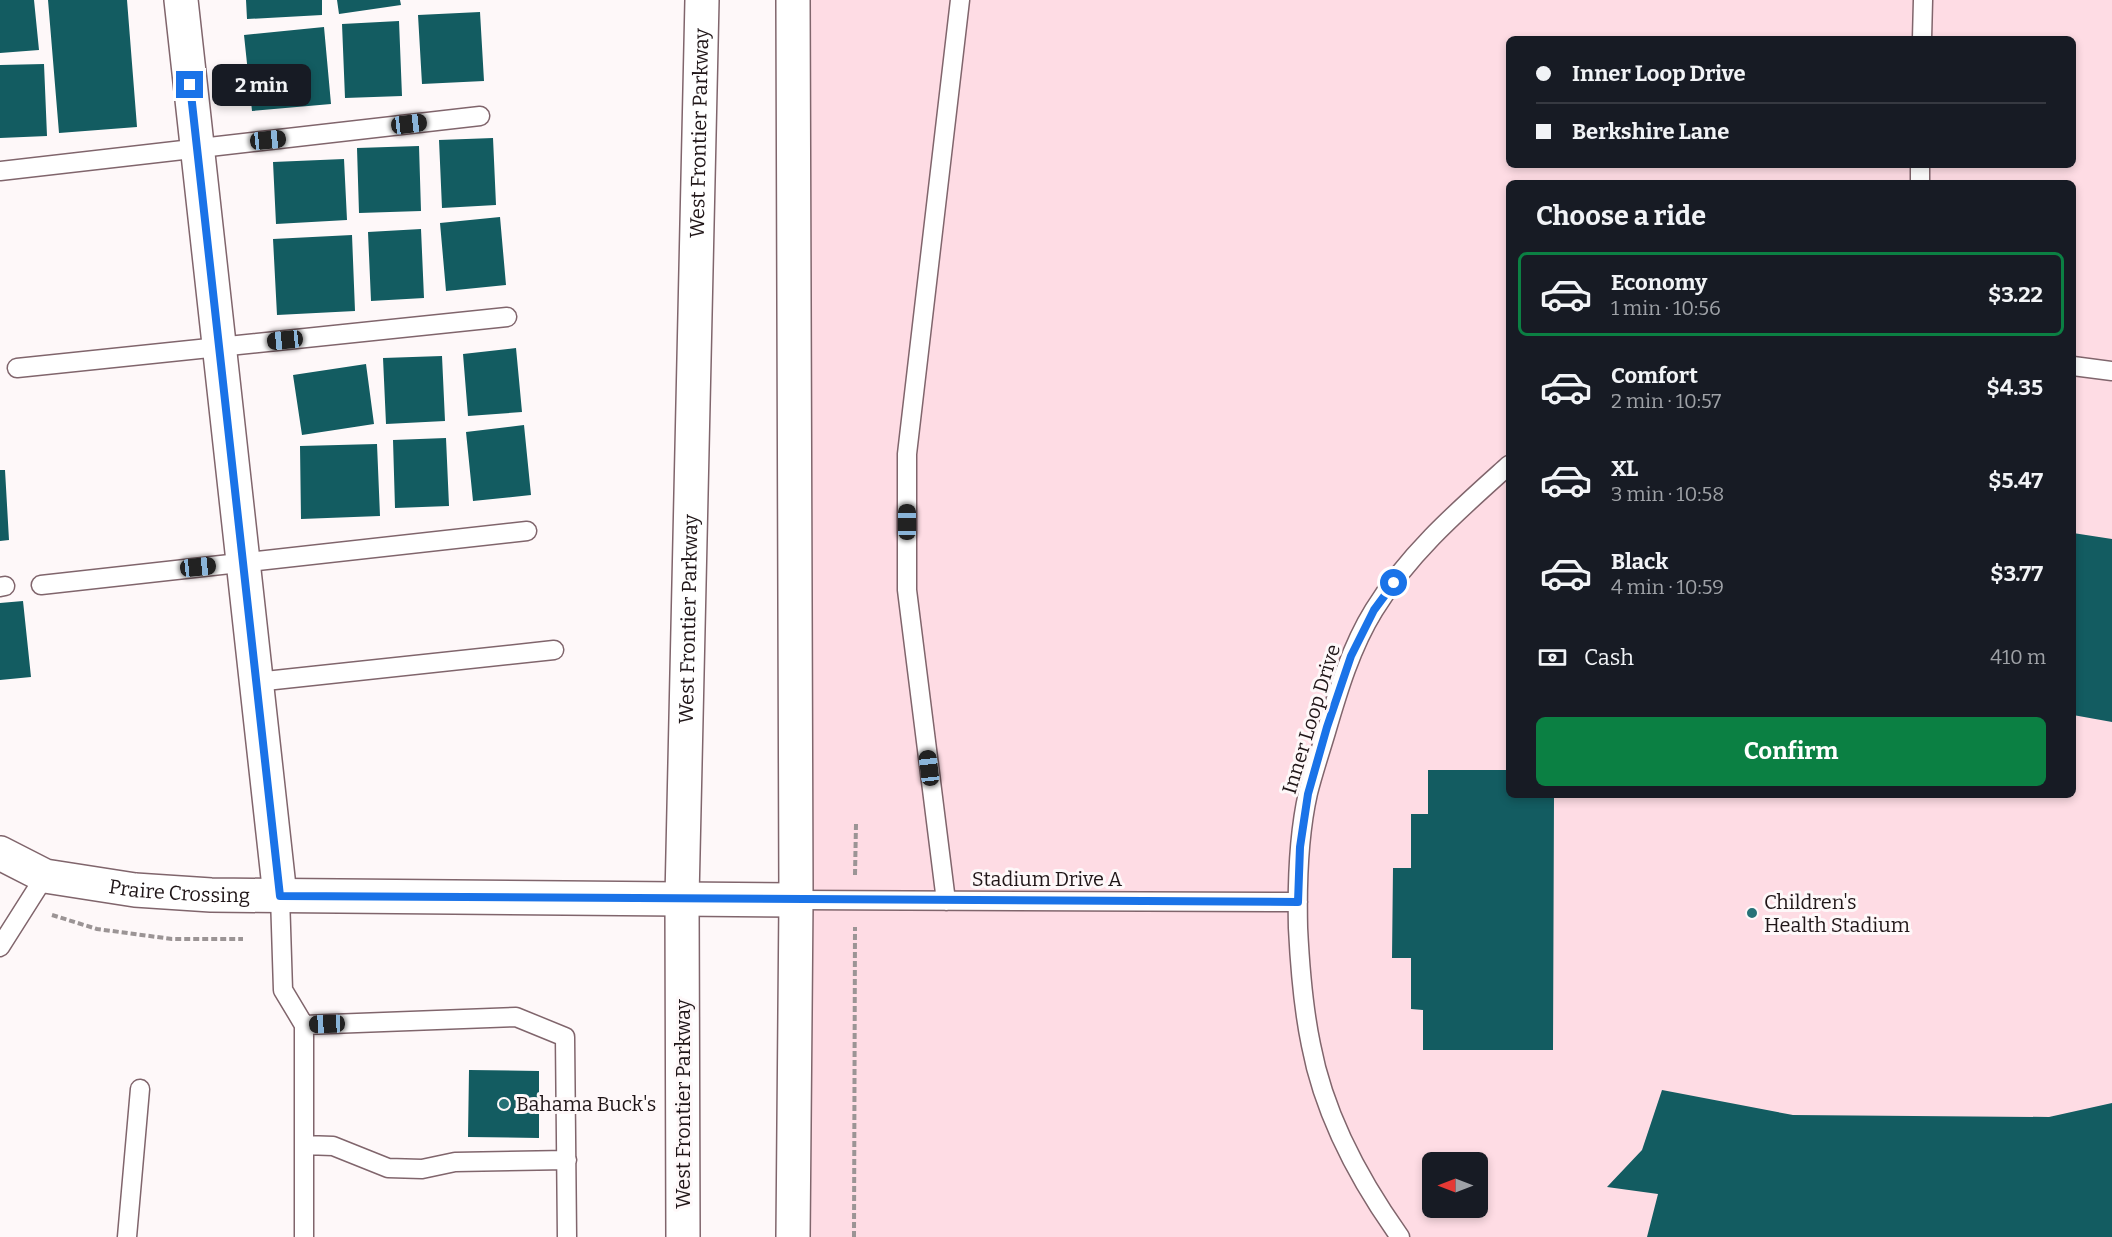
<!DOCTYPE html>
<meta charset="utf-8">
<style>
:root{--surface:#171b24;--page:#20242c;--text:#f1f3f6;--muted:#9ea1a6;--line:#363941;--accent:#0b8043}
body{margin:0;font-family:Bitter,serif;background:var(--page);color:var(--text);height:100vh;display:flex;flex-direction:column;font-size:22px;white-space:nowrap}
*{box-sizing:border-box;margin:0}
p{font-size:20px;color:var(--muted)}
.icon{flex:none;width:33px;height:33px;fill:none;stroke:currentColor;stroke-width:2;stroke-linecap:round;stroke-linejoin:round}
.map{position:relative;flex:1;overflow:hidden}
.sheet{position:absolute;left:1506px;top:180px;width:570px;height:618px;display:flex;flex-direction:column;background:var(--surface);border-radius:9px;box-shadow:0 3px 9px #0003}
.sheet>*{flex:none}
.top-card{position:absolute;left:1506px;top:36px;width:570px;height:132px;border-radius:9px;box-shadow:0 3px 9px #0003;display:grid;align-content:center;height:132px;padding:0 30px;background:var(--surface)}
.needle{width:39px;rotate:270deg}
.buttons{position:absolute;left:1422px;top:1152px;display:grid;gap:12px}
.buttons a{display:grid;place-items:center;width:66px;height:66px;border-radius:9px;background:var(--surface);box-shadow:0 3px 9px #0003;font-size:30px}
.end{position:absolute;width:27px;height:27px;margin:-14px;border:8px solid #1a73e8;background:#fff;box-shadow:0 0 0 3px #fff}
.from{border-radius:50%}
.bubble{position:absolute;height:42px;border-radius:9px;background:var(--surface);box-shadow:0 3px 9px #0003;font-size:20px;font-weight:700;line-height:42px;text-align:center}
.car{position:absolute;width:18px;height:36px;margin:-18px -9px;border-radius:8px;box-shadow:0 0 4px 2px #0007;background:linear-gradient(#222 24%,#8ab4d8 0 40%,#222 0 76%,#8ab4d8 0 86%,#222 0)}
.top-card b{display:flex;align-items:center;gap:21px;height:57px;font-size:22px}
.top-card b+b{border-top:2px solid var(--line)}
.top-card i{width:15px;height:15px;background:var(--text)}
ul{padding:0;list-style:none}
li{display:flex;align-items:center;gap:18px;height:84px;margin:0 12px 9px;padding:0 18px;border:3px solid transparent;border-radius:9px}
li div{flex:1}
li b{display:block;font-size:22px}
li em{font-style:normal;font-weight:700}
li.current{border-color:var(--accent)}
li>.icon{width:54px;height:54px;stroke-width:1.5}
h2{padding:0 30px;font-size:27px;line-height:72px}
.pay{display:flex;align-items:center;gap:15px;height:66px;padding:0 30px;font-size:22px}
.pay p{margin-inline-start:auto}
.cta{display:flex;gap:12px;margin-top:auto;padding:12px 30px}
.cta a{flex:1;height:69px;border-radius:9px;background:var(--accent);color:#fff;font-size:24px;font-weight:700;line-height:69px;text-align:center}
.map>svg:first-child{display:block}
.green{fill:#fedce4;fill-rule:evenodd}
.building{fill:#135c61}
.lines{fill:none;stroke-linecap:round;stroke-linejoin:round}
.service-casing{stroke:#80656c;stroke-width:21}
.minor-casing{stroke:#80656c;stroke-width:36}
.tertiary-casing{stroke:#80656c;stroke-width:36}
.path{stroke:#9b9495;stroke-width:4;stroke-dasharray:6 3;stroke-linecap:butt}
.service{stroke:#fff;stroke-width:18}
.minor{stroke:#fff;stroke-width:33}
.tertiary{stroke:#fff;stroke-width:33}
.route{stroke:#1a73e8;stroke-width:8}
.poi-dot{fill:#277277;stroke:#fef8f9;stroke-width:2}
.labels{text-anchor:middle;stroke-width:6;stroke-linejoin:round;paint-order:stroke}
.street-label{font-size:20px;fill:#201618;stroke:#fef8f9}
.poi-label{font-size:20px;fill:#201618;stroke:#fef8f9;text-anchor:start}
</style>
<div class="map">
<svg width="2112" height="1237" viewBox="0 0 2112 1237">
<rect width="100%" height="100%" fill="#fef8f9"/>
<!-- green -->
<path class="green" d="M799,0H2112V1237H796ZM1509,39H2073V165H1509ZM1509,183H2073V795H1509ZM1432,1162H1478V1208H1432Z"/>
<!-- building -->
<path class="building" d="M0,0H34L39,50L0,53Z
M48,0H127L137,127L59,133Z
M246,0H322V15L247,19Z
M337,0H400L401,5L339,14Z
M480,12L484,81L422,84L418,15Z
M399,21L402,96L345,98L342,24Z
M324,27L331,104L252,111L244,35Z
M44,64L47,136L0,138V65Z
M493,138L496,205L442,208L439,140Z
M419,146L421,211L359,213L357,148Z
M344,159L347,220L276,224L273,162Z
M500,217L506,285L446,291L440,223Z
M421,229L424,298L371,301L368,232Z
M352,235L355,311L277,315L273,239Z
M516,348L522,412L468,416L463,354Z
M442,356L445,421L386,424L383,358Z
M366,364L374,424L302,435L293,375Z
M524,425L531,495L473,501L466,432Z
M446,438L449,506L395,508L393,440Z
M377,444L380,516L301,519L300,446Z
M0,470H5L9,540L0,541Z
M2073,533L2112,539V722L2073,715Z
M23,601L31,677L0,680V603Z
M1428,770H1509V795H1554L1553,1050H1423V1010L1411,1009V958H1392L1393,868H1411V814H1428Z
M469,1070L539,1071V1138L468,1137Z
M1662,1090L1793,1115L2049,1117L2112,1103V1237H1647L1658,1194L1607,1187L1642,1150Z"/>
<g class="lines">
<defs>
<path id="service" d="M1922,39L1923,0
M0,171L480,116
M1920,183V165
M2073,366L2112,371
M17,368L507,317
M41,585L527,531
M0,587L5,586
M256,682L554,650
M280,896L283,990L304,1025L516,1017L565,1037L567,1237
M796,900L1298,902
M946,901L907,590V454L960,0
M0,947L45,876
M304,1025V1237
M304,1145L333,1146L388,1168L422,1169L455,1162L567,1160
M127,1237L140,1089
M1400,1237C1360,1181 1324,1114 1311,1045C1303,1007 1300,968 1298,928C1297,884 1298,837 1308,793C1313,773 1320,752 1326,732C1338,691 1351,647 1374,610C1409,553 1460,509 1509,465"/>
<path id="minor" d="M181,0L280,896"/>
<g id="tertiary">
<path d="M793,0L796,900L793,1237"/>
<path id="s1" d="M0,853L45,876L135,890L211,895L796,900"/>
<path id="s2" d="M683,1237L682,898L702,0"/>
</g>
</defs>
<!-- service casing -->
<use href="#service" class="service-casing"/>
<!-- minor casing -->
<use href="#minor" class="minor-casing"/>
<!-- tertiary casing -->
<use href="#tertiary" class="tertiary-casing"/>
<!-- path -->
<path class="path" d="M855,875L856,824
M52,915L97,929L172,939H243
M854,1237L855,927"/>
<!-- service -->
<use href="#service" class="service"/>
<!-- minor -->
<use href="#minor" class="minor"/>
<!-- tertiary -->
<use href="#tertiary" class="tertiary"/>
</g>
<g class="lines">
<!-- route -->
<path class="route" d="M190,85L280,896L1298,902L1300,847L1308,794L1327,727L1351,656L1374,610L1394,583"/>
</g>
<!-- markers -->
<g class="poi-dot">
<circle cx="1752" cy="913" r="6"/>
<circle cx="504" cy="1104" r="6"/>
</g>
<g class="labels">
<!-- street labels -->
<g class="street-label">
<text dy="7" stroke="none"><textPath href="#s2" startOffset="1104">West Frontier Parkway</textPath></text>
<text dy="7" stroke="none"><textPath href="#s2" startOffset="618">West Frontier Parkway</textPath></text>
<text transform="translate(1311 719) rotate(-73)" y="7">Inner Loop Drive</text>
<text x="1047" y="886">Stadium Drive A</text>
<text dy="7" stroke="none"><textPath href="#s1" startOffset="186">Praire Crossing</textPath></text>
<text transform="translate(683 1104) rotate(-90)" y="7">West Frontier Parkway</text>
</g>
<!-- poi labels -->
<g class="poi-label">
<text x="1764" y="909">Children's<tspan x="1764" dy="23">Health Stadium</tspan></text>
<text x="516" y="1111">Bahama Buck's</text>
</g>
</g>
</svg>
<div class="buttons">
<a><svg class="needle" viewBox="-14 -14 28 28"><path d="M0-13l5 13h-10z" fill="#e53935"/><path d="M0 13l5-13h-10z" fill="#9ea1a6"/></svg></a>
</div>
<i class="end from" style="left:1394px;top:583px"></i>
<i class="end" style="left:190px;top:85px"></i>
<div class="bubble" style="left:212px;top:64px;width:99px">2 min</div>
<i class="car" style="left:409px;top:124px;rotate:83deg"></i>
<i class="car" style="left:268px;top:140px;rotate:84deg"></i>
<i class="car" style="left:285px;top:340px;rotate:264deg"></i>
<i class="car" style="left:907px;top:522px;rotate:0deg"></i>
<i class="car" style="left:198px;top:567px;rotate:84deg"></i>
<i class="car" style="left:929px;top:768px;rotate:353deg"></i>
<i class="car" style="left:327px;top:1024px;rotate:268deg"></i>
<div class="top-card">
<b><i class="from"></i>Inner Loop Drive</b>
<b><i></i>Berkshire Lane</b>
</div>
<section class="sheet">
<h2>Choose a ride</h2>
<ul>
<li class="current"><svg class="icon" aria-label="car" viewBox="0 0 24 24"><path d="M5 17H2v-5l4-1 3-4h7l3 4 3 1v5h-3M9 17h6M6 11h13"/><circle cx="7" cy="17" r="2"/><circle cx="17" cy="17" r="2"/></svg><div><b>Economy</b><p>1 min · 10:56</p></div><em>$3.22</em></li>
<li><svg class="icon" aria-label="car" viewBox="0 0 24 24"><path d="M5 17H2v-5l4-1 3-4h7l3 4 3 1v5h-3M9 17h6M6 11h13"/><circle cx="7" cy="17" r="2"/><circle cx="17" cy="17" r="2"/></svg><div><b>Comfort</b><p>2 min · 10:57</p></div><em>$4.35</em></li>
<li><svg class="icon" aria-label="car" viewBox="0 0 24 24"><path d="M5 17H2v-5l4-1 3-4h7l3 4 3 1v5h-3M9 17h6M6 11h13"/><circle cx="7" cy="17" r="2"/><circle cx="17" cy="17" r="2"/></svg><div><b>XL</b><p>3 min · 10:58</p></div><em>$5.47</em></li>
<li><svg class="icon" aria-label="car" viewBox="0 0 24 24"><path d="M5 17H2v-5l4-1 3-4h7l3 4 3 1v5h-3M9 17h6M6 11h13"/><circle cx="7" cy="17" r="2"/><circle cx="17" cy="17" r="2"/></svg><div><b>Black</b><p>4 min · 10:59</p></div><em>$3.77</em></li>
</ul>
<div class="pay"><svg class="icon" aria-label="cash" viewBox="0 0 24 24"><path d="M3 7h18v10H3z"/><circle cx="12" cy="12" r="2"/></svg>Cash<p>410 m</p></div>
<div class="cta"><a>Confirm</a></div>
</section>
</div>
